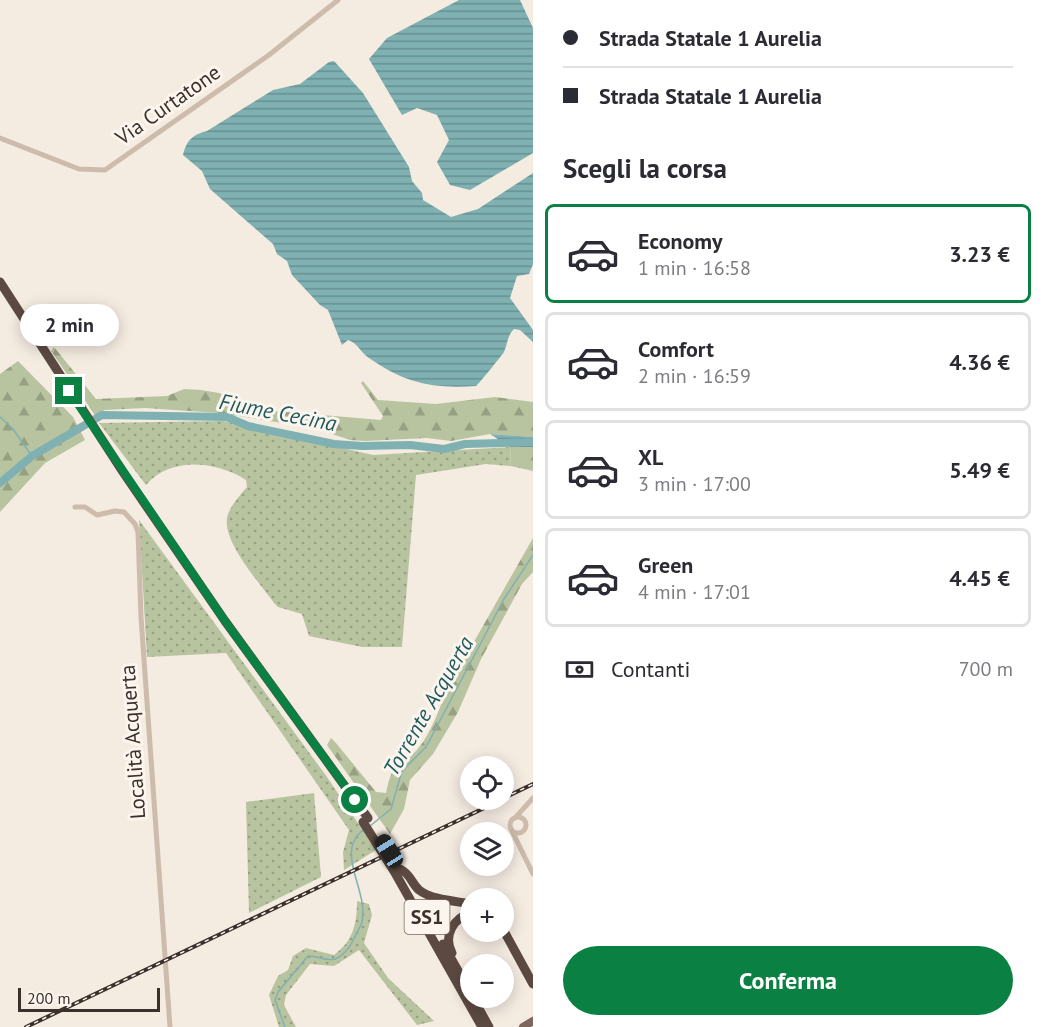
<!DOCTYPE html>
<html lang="it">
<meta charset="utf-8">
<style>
:root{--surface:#fff;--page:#f2f2f3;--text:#2b2b33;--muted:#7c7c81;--line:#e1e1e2;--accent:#0b8043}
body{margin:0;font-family:"PT Sans",sans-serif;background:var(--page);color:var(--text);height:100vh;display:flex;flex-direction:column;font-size:22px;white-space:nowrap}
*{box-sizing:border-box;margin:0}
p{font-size:20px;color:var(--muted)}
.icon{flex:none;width:33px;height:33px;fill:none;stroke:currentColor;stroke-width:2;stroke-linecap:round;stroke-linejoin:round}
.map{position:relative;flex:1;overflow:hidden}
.sheet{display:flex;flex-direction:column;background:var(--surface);width:510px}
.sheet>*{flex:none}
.banner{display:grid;align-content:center;height:132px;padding:0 30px;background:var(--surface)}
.controls{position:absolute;left:460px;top:756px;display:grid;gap:12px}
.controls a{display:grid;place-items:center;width:54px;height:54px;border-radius:50%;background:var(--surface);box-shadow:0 3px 15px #0003;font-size:30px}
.scale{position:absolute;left:18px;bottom:15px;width:142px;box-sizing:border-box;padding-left:6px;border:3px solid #3b302b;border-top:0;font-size:16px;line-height:21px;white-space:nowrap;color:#3b302b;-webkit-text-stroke:4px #fbf5ee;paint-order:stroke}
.end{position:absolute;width:27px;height:27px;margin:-14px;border:8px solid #0b8043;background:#fff;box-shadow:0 0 0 3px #fff}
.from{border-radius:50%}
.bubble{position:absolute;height:42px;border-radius:21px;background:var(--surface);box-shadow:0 3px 15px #0003;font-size:20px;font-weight:700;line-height:42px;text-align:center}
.car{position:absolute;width:18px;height:36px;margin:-18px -9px;border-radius:8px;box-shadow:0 0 4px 2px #0007;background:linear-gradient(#222 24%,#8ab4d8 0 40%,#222 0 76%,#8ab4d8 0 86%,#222 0)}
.banner b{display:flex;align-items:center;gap:21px;height:57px;font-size:22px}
.banner b+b{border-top:2px solid var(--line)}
.banner i{width:15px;height:15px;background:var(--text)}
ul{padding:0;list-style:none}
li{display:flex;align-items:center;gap:18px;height:99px;margin:0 12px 9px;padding:0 18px;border:3px solid var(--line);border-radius:9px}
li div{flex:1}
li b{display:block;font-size:22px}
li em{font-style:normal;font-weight:700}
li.on{border-color:var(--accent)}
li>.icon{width:54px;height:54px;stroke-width:1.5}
h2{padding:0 30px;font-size:27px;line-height:72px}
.pay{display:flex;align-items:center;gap:15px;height:66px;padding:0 30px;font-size:22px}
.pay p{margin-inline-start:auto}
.button{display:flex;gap:12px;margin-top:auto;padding:12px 30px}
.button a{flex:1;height:69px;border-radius:36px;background:var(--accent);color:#fff;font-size:24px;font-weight:700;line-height:69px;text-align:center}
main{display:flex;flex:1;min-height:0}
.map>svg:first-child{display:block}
.grass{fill:url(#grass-dots)}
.forest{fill:url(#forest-firs)}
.water{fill:url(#water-rules)}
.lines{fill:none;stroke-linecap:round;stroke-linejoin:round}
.stream{stroke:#7fb0b2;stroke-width:1.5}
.river{stroke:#7fb0b2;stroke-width:8}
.street{stroke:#cdbbac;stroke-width:5}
.primary{stroke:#7d675c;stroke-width:8}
.highway{stroke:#5c4a42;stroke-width:9}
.rail-casing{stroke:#3b302b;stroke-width:4}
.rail{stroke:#fbf5ee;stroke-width:1.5;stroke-dasharray:4.5;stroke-linecap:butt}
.highway-bridge{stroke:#5c4a42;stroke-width:9}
.route{stroke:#0b8043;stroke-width:8}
.labels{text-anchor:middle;stroke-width:6;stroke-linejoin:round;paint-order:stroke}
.shield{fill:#fbf5ee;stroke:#756b66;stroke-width:1.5}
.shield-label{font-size:20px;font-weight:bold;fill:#3b302b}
.street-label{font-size:21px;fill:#3b302b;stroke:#fbf5ee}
.water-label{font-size:22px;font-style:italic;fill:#1f5a5e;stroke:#fbf5ee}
</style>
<main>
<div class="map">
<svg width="533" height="1027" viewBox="0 0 533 1027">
<defs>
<pattern id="grass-dots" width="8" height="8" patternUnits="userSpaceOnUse" patternTransform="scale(1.5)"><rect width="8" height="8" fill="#b8c4a0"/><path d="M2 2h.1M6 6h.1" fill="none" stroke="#97a083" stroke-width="1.8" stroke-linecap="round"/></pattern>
<pattern id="forest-firs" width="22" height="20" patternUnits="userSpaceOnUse" patternTransform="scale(1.5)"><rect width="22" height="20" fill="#b8c4a0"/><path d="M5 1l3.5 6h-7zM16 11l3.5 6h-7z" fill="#97a083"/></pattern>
<pattern id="water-rules" width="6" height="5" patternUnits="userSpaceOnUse" patternTransform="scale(1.5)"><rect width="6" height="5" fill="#7fb0b2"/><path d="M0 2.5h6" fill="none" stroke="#699091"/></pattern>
</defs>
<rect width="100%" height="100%" fill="#f4ebe1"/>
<!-- grass -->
<path class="grass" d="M224,421L373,455L510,447L511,466L486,464L416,475L402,647H362L309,636L302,614L278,607L274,603C260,583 219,539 228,514C232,504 240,495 247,487L246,480C217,461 170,456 146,485L99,423Z
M139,520L327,777L376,850L344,870L343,852L349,830L226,653L147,657Z
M314,793L321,877L249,913L246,802Z
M357,901L369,904L372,915L364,943L388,978L434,1021L417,1025L359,950L334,966L310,964L286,995L284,1005L296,1027H279L269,995L278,976L288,970L293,956L306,948L334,955C353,941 357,924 357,901Z"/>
<!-- forest -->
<path class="forest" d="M54,347L96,399L167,396L184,389L201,390L219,393L263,410L381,420L383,416L361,383L363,381L378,400L436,404L495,397L533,402V437L490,434L451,441L427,438L365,441L350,440L314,428L219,413L145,408L105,410L95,415L51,351Z
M18,361L73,417L85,440L45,463L0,512V374Z
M510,447H533V471L511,466Z
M533,538V572L522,584L481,659L458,712L433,754L410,780L404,809L390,834L327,745L331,738L336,743L376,792L386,793C388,783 391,771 398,763C403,757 412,756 417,750C430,736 453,686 445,669L448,664L456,667L463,661Z"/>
<!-- water -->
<path class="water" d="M459,0H520L533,28V153L470,190L450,185L437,162L449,140L437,115L417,108L402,115L369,59L387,38Z
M334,61L363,93L409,167L412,181L422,193L423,200L451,217L478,209L533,173V264L529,274L517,276L510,298L533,330V342L520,330L514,329C507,336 508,343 504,352C503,354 478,385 476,386C432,389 405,383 369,358C360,352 358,343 348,340L342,345L328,310L320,305L292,275L287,261L277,254L273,244L210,189L202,171L183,155C187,140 192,135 207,131L273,90L300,84L329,62Z
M490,434L533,437V447H510Z"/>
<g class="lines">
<!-- stream -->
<path class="stream" d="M0,417L13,429L32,456
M370,826L391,809L402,771L426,747L504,599L533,555
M285,1027L275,1000L278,992L308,956C317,955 325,962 335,959C343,956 350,947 354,939C356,934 360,928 362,922C369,890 334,853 363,830"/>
<!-- river -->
<path class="river" d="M0,483L32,456L102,415L227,417L248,426L334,444L362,446L410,445L444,449L465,444L533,442"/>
<!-- street -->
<path class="street" d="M0,138L79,169L105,170L269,55L338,0
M75,507H85L97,515L115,511L124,512L135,524L138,532L141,617L170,1027
M510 825a8 8 0 1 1 16 0a8 8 0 1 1-16 0Z
M515,818L533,798
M511,829L533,874"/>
<!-- primary -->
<path class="primary" d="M523,1027L533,1021"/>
<!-- highway -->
<path class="highway" d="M0,282L123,472L225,621L368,818
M400,869C411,874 411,883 419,890C432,900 455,901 471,904
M394,871L482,1027
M504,931L533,984
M443,944L471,994
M452,953C443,936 453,918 471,913
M473,998L489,1027"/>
<defs>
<path id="rail" d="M504,798L533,784
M26,1027L501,800"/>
</defs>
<!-- rail casing -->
<use href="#rail" class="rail-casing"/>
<!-- rail -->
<use href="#rail" class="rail"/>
<!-- highway-bridge -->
<path class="highway-bridge" d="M363,822L394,871"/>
</g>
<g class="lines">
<!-- route -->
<path class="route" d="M69,391L225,621L355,800"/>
</g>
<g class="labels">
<!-- shield labels -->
<rect class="shield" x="404.5" y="900" width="45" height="34" rx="4.5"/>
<g class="shield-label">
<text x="427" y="924">SS1</text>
</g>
<!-- street labels -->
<g class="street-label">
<text transform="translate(168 105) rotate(-35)" y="7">Via Curtatone</text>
<text transform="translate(133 742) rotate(-94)" y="7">Località Acquerta</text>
</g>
<!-- water labels -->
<g class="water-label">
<text transform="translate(278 412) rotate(11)" y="8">Fiume Cecina</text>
<text transform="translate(428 706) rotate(-60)" y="8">Torrente Acquerta</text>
</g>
</g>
</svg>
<div class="controls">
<a><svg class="icon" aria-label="locate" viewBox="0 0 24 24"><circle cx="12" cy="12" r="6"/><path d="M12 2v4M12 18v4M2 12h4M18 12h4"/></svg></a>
<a><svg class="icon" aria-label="layers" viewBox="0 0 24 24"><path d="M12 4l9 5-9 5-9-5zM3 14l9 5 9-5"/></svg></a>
<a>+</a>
<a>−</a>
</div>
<div class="scale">200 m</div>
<i class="end from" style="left:355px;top:800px"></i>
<i class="end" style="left:69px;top:391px"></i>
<div class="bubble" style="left:20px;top:304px;width:99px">2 min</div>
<i class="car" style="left:389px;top:851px;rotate:328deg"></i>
</div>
<section class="sheet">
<div class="banner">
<b><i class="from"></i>Strada Statale 1 Aurelia</b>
<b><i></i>Strada Statale 1 Aurelia</b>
</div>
<h2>Scegli la corsa</h2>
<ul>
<li class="on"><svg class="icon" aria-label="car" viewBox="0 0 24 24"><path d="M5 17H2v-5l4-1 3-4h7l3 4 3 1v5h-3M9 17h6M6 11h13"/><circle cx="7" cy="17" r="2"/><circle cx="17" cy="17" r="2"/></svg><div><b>Economy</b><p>1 min · 16:58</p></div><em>3.23 €</em></li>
<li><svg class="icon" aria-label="car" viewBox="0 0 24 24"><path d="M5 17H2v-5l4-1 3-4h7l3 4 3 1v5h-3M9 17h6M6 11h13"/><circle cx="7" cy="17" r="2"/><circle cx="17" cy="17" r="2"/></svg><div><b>Comfort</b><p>2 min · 16:59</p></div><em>4.36 €</em></li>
<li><svg class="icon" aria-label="car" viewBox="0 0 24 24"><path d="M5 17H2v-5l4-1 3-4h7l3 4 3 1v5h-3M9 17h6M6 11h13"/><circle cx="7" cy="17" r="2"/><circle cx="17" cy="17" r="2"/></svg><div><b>XL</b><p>3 min · 17:00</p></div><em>5.49 €</em></li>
<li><svg class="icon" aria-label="car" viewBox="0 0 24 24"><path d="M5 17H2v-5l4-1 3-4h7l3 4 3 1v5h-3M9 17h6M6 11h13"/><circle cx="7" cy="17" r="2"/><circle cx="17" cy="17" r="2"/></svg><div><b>Green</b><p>4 min · 17:01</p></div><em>4.45 €</em></li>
</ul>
<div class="pay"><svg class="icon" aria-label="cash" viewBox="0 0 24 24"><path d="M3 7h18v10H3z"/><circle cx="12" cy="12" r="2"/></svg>Contanti<p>700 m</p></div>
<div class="button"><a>Conferma</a></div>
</section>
</main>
